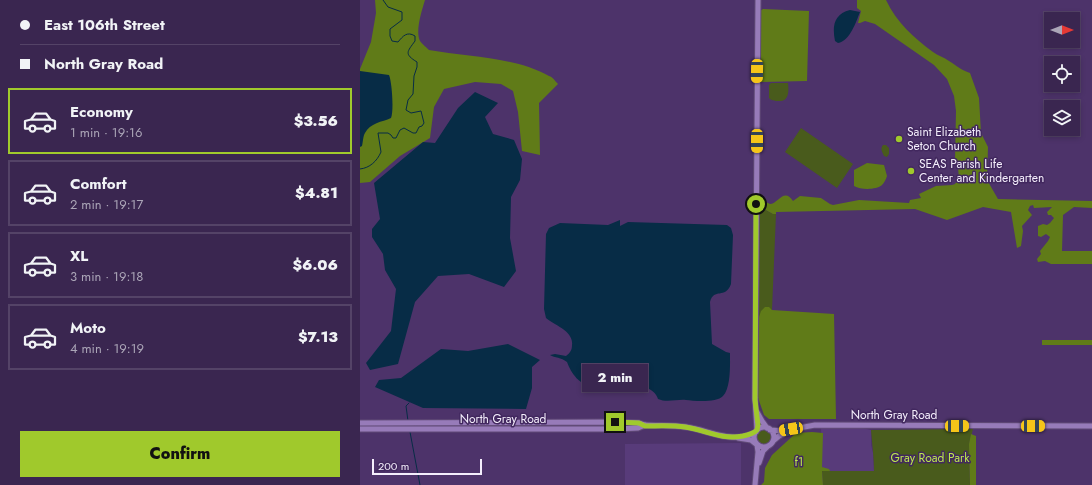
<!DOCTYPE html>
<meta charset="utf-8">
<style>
:root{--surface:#3a2650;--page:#45325a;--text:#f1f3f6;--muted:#aba5b7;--line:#544367;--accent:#a0c92c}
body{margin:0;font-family:Jost,sans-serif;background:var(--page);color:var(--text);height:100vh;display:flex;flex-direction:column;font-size:15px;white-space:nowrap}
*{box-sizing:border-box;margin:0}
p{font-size:13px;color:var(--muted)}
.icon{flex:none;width:22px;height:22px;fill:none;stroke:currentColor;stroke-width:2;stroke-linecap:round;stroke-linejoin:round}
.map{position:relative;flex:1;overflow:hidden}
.side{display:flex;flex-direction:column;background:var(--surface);width:360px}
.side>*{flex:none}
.banner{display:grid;align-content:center;height:88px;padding:0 20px;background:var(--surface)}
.needle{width:26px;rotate:90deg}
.tools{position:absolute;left:684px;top:12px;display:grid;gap:8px}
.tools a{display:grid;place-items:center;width:36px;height:36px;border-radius:0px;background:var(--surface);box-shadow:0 2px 6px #0003,0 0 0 1px var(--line);font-size:20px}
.scale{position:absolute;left:12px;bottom:10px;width:110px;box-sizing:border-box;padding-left:4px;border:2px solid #f4eefc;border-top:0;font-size:11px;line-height:14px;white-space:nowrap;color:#f4eefc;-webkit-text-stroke:3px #42285f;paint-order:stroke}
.end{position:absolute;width:18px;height:18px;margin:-9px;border:5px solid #a0c92c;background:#111;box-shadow:0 0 0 2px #111}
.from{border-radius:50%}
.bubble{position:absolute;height:28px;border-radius:0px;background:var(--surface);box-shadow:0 2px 6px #0003,0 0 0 1px var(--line);font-size:13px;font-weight:800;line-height:28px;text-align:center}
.car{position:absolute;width:12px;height:24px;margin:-12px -6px;border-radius:5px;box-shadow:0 0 3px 1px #0007;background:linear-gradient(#f5c518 24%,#345 0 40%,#f5c518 0 76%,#345 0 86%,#f5c518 0)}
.banner b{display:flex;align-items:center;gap:14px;height:38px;font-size:15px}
.banner b+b{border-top:1px solid var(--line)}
.banner i{width:10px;height:10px;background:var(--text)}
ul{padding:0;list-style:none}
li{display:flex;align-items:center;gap:12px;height:66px;margin:0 8px 6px;padding:0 12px;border:2px solid var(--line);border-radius:0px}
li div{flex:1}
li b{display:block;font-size:15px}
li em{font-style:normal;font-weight:800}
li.active{border-color:var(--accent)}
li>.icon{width:36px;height:36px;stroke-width:1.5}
.cta{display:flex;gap:8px;margin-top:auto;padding:8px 20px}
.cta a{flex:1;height:46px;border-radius:0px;background:var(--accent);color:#111;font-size:16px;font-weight:800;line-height:46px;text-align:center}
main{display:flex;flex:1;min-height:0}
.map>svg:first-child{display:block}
.built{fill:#583b7a}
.green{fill:#495b1c}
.forest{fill:#607b18}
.water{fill:#072c46}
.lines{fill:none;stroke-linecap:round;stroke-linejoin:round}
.stream{stroke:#072c46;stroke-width:1}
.tertiary-casing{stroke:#614b77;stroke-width:7}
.tertiary{stroke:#977bb9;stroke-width:5}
.route{stroke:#a0c92c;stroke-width:5}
.poi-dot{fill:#a0c92c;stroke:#42285f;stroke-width:1.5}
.labels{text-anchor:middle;stroke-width:3;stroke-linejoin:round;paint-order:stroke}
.poi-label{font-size:12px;fill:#f4eefc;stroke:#42285f;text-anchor:start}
.street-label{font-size:12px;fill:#f4eefc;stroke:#42285f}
.park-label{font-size:12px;fill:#bce94d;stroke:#42285f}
</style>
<main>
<section class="side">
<div class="banner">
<b><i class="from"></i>East 106th Street</b>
<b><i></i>North Gray Road</b>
</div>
<ul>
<li class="active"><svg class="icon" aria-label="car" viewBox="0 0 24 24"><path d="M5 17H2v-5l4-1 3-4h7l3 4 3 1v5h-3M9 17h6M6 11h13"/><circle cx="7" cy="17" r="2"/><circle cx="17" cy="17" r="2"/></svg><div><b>Economy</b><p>1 min · 19:16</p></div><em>$3.56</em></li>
<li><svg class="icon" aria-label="car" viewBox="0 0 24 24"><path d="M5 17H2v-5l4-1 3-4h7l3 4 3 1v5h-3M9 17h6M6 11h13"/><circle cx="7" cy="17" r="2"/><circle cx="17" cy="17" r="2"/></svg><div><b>Comfort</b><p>2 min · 19:17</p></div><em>$4.81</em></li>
<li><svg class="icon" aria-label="car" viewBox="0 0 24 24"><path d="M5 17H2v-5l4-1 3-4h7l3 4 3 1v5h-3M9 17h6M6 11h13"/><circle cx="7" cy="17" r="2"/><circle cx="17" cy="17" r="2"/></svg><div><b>XL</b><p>3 min · 19:18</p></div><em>$6.06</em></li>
<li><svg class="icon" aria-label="car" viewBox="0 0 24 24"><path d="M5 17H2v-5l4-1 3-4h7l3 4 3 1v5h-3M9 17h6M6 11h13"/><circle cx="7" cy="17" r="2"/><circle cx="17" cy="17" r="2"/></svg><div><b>Moto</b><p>4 min · 19:19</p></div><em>$7.13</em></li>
</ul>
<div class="cta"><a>Confirm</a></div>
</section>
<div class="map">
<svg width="732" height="485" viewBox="0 0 732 485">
<rect width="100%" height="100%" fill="#4d336a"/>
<!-- built -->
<path class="built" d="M461,427H498L511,430V445L513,453L514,471H462Z
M381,443V485H265V444Z"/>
<!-- green -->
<path class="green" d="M411,83H428C429,91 429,102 419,101C415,101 412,101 409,98V85Z
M441,128L493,164L477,188L425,152Z
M523,145H526L529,148V154L527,157L524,156C522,152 520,149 523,145Z
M399,206L413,214H416L412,310L398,320Z
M613,429L609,444L610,485H463L462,471H514C514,457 512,444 511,430Z
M397 437a7 7 0 1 1 14 0a7 7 0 1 1-14 0Z"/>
<!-- forest -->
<path class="forest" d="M15,0H65C62,10 55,31 60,41C62,44 66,47 69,50C108,57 155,57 189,76C193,77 195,81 198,84L179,103L180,155L162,151L158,112L153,91L141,84L115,82L84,89L74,107L70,138L40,156L10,182L0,183V69L11,42L16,13Z
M497,0H526C537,23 553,37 573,52C578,56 584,57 589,61C597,66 601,70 610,73L619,98L621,133L628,147L627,180L638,199L732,201V208L714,207L703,215L702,251H732V264H691L685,261L678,262L677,259L681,254L680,251L688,241L690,237L686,234L681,237L678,236V226L683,224L687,225L690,223L694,218L691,215H688L687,212L692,207L674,208L673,205L670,206L668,210L672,215L662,226L663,231L661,246L657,248L651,212L623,207L587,220L555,209L416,212V214H413L399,206L401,200C404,201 407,203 410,204C418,204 424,187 433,201L440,196L461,198L470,204L473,205L499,200L549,203L550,200L561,198L559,194L576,186L592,185L595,184L599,178L598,168L595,160L596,111L594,96L587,79L574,65L515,24L505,21L500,23H498L501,11L497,8Z
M403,9L449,11L447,81L400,82V11Z
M507,163L524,165L527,176C526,179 524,183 522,185C516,190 501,190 494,186V170Z
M405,307H409L412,310L474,314L476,419H409L404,415L396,392L398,320L401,311Z
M682,340H732V345H682Z
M452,432L463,433L462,467L469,469L470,471H462L463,485H401L404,482L405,468L412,455L436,433Z
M611,434L616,436V485H610L609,444Z"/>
<!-- water -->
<path class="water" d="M490,10L500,12C496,22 490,41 478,43L475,41C472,26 474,14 490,10Z
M0,71L29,75C32,82 34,111 31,118C22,122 10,123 5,133C3,136 3,142 2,146L0,147Z
M115,92L138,103L125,117L133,134L154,140L162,159L160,180L151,197L150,238L156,271L144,287L109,274L78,276L55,302L38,364L10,370L6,363L31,331L36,289L25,270L23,254L12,237V229L20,219L14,183L63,142L75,143L98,108Z
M260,220V226L268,222L367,225L371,228L373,235L371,284C365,300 354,287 350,302L352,344L366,352L370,353C370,364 371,388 363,396C357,403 334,401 326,400C317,399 307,403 298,399C295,388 279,385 269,381L267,374L263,371L257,373L249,384C244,385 239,387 233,386C220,386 211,373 207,362C201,357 195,358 190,355L195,354L206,356C210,353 212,350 212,345C214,331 194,325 186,318L184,309L186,234L189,228L200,223L248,225Z
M148,344L180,360L172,367V388L166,409L63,408L15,387L19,380L41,378L81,349L108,351Z"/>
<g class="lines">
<!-- stream -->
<path class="stream" d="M0,169C10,168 17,161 21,152L18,133H28L31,135L33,138H36L40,130L44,128L53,133H56L59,127L62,126L64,123L61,111L51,113L46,110L48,100L53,94L54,76L57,67V62C44,54 47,52 55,41V36C47,31 43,36 38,42L32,41L30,36V29L42,20V12L28,7L23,0
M48,421L46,406L49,403
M50,432L60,485"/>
<defs>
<path id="tertiary" d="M397,412L402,421L407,428
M0,423L255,422L279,423L285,425C298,426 312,425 326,427C349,430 372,445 396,432
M394 437a10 10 0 1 1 20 0a10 10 0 1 1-20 0Z
M0,429H255L278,428L285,425
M397,430L395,398L398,0
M410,430L423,431L455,425L732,426
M378,438L391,440L396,444
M413,441L419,436L427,432
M399,463L403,451L408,446
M395,485L398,452L397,445"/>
</defs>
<!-- tertiary casing -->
<use href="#tertiary" class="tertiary-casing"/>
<!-- tertiary -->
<use href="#tertiary" class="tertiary"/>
</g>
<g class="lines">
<!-- route -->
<path class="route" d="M255,422L279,423L285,426C298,426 312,425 325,427C346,430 360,440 383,436C388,435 393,434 397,430L398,425L395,400L396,204"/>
</g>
<!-- markers -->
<g class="poi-dot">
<circle cx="539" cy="139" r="4"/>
<circle cx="551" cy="171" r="4"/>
</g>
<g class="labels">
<!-- poi labels -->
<g class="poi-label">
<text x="547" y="136">Saint Elizabeth<tspan x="547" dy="14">Seton Church</tspan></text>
<text x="559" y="168">SEAS Parish Life<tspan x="559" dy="14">Center and Kindergarten</tspan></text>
</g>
<!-- street labels -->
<g class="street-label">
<text x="534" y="419">North Gray Road</text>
<text x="143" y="423">North Gray Road</text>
</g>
<!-- park labels -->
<g class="park-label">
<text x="570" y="462">Gray Road Park</text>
<text x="439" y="466">f1</text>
</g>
</g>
</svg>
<div class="tools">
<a><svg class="needle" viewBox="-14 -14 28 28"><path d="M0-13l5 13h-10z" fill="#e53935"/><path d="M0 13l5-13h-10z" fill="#aba5b7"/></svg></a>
<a><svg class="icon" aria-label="locate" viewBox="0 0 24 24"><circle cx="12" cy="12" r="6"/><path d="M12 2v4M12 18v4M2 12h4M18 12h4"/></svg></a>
<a><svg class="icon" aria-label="layers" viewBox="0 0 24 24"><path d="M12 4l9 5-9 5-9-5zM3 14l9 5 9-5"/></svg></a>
</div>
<div class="scale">200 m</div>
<i class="end from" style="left:396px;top:204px"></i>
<i class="end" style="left:255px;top:422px"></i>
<div class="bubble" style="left:222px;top:364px;width:66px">2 min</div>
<i class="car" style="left:397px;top:71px;rotate:181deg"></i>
<i class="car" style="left:397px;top:141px;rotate:180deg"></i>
<i class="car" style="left:597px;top:426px;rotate:90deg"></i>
<i class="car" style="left:673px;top:426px;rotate:90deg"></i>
<i class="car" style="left:431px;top:429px;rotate:260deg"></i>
</div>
</main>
